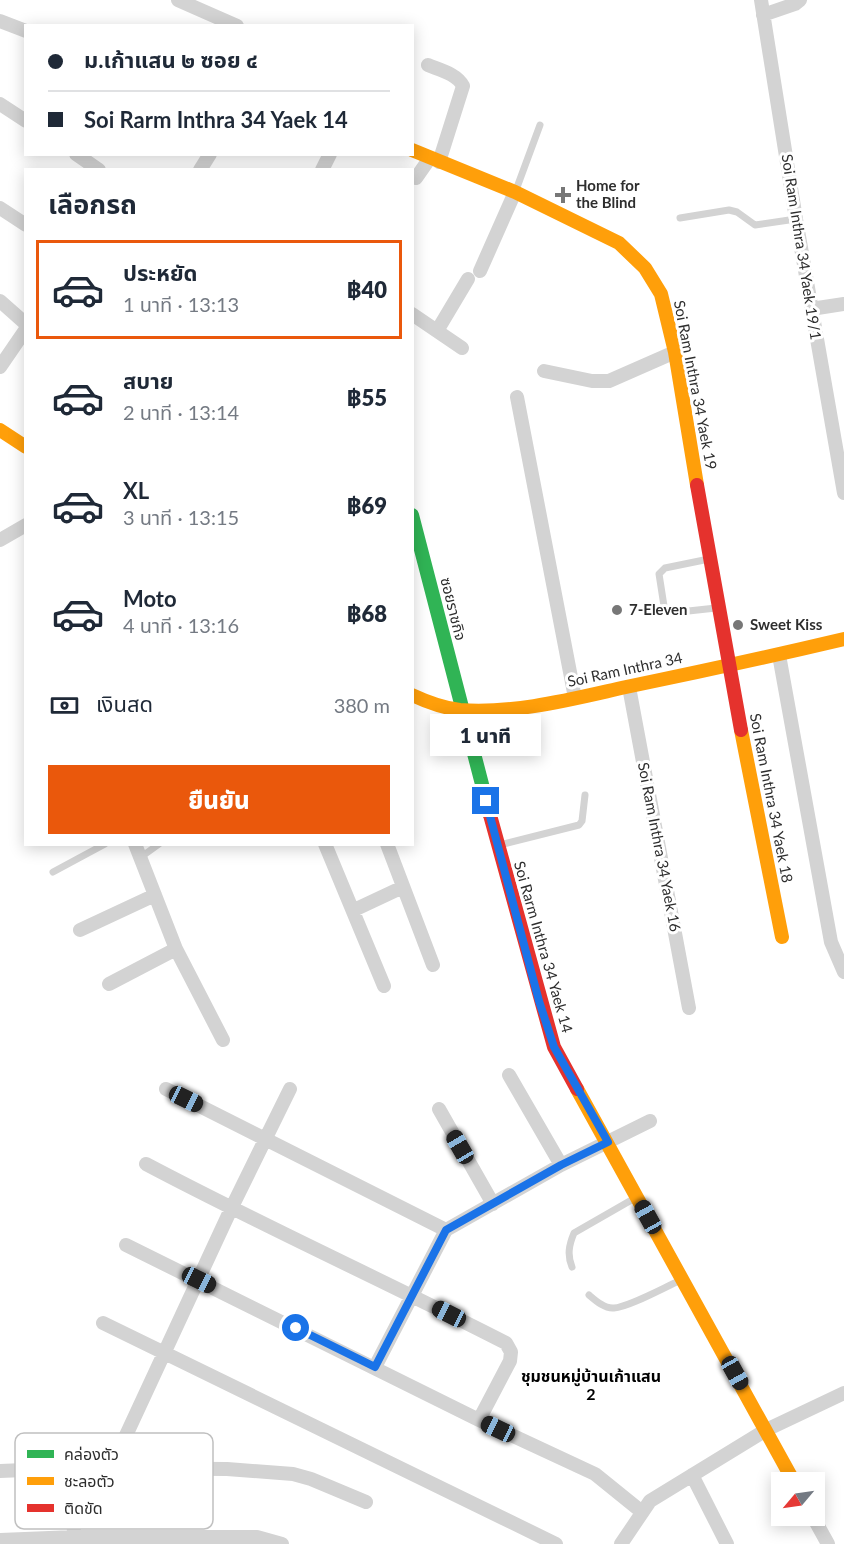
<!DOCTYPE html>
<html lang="th">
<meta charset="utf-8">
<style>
:root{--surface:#fff;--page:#f6f6f7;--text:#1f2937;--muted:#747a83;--line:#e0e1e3;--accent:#ea580c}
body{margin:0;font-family:Lato,"Noto Sans Thai",sans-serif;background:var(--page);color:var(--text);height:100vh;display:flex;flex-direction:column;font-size:22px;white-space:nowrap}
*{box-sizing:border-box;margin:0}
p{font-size:20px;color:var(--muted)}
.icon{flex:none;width:33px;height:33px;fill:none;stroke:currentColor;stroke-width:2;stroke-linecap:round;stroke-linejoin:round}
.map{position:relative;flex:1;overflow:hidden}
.drawer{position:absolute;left:24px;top:168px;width:390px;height:678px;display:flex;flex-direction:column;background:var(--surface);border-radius:0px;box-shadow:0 3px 15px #0003}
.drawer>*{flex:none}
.hud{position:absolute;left:24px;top:24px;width:390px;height:132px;border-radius:0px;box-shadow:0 3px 15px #0003;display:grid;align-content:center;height:132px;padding:0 24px;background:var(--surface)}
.needle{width:39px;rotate:241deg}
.fabs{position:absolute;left:771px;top:1472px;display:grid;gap:12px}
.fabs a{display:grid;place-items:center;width:54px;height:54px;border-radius:0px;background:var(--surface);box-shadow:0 3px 15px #0003;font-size:30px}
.end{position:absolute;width:27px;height:27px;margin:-14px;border:8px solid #1a73e8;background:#fff;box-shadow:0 0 0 3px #fff}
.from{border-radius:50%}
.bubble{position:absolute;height:42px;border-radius:0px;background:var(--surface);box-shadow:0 3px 15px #0003;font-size:20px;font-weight:800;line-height:42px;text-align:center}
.car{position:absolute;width:18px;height:36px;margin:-18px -9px;border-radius:8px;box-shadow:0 0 4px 2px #0007;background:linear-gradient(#222 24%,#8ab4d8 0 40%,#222 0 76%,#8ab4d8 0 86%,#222 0)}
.hud b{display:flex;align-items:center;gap:21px;height:57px;font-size:22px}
.hud b+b{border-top:2px solid var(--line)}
.hud i{width:15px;height:15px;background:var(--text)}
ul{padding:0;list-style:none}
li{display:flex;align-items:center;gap:18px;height:99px;margin:0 12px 9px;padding:0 12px;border:3px solid transparent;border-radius:0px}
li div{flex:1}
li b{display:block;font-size:22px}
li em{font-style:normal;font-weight:800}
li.current{border-color:var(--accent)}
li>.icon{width:54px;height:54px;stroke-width:1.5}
h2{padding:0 24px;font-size:27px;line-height:72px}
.pay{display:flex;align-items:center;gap:15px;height:66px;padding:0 24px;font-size:22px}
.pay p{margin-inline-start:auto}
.button{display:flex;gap:12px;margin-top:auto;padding:12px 24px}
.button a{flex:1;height:69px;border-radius:0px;background:var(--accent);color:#fff;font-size:24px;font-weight:800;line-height:69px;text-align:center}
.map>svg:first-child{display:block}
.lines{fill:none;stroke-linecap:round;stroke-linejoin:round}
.lane{stroke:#d3d3d3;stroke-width:7}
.street{stroke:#d3d3d3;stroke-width:14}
.fast{stroke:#30b455;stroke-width:14}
.slow{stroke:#ff9f0a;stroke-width:14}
.jam{stroke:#e5322d;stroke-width:14}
.route{stroke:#1a73e8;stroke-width:8}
.poi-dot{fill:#777;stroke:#fff;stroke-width:2}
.labels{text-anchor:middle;stroke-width:6;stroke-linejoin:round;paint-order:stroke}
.poi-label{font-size:15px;font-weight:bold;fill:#2e2e2e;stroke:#fff;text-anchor:start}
.street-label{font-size:15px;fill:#2e2e2e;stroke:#fff}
.neighbourhood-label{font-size:16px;font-weight:bold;fill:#000;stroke:#fff}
.key{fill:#fff;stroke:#c0c0c0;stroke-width:1.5}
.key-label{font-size:16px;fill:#2e2e2e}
</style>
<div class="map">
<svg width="844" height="1544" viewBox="0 0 844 1544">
<rect width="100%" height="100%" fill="#fff"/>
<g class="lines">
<!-- lane -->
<path class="lane" d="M516,190L540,125
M680,218L729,210L737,212L755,225L796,219
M709,559L665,568L659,574L664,606L670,613L716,608
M500,845L579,825L582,821L585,795
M141,857L159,844
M53,872L105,844
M572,1267C567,1255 569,1245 574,1233L635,1198
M589,1295C596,1301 605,1309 614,1308C629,1307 665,1287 681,1280"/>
<!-- street -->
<path class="street" d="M178,0L237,26
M761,0L796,219L844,493
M763,15L795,4L800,0
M0,21L26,31
M428,65C440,70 457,74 463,86L439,162
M0,104L26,121
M76,154L99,170
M200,170L210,154
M322,170L330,154
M416,178L430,158
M0,208L26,225
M480,271L515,192
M0,301L26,324
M811,309L844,304
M412,314L462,348
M437,331L468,279
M0,367L26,329
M544,371L592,381H609L675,352
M517,397L575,698
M0,540L26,525
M779,655L831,942L844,972
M629,687L689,1008
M135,844L176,949L223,1040
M325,844L384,986
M387,844L433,965
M354,910L403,887
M80,930L155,895
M109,984L176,949
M509,1075L561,1165
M166,1089L446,1230
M439,1109L493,1204
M146,1164C265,1227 387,1282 506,1343L511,1352L510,1361L479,1420
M126,1245L479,1420L595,1474L642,1512
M103,1323L556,1544
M375,1367L446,1230L561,1165L650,1121
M122,1444L231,1209L290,1089
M73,1468L74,1544
M0,1471L73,1468L227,1469L293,1474L311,1479L366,1502
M692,1475L727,1544
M812,1515L828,1544
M0,1540L74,1537H257L282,1544
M621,1544L650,1501L766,1430L844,1393"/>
<!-- fast -->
<path class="fast" d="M412,515L490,815"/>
<!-- slow -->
<path class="slow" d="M412,150L515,192L619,243L645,268L661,294L675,352L697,485
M0,430L26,447
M412,695C427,702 443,708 460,710C516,714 572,699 626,687C699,672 772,656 844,639
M741,730L782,937
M577,1089L794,1482"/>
<!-- jam -->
<path class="jam" d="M697,485L741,730
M490,815L554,1047L577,1089"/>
</g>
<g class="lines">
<!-- route -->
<path class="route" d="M296,1328L375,1367L446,1230L561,1165L608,1142L554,1047L539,1001L486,801"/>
</g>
<!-- markers -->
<g class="poi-dot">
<path d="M560 186h6v6h6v6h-6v6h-6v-6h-6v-6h6z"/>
<circle cx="617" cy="610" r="6"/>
<circle cx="738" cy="625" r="6"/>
</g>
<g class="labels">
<!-- poi labels -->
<g class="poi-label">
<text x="576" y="191">Home for<tspan x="576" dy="17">the Blind</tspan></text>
<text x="629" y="615">7-Eleven</text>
<text x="750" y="630">Sweet Kiss</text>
</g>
<!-- street labels -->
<g class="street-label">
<text transform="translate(801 247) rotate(81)" y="5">Soi Ram Inthra 34 Yaek 19/1</text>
<text transform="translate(695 385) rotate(79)" y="5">Soi Ram Inthra 34 Yaek 19</text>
<text transform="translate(453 609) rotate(76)" y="5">ซอยราชกิจ</text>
<text transform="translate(625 670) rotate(-12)" y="5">Soi Ram Inthra 34</text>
<text transform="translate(771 798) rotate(79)" y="5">Soi Ram Inthra 34 Yaek 18</text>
<text transform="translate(659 847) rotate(79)" y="5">Soi Ram Inthra 34 Yaek 16</text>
<text transform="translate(543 947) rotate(74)" y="5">Soi Rarm Inthra 34 Yaek 14</text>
</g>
<!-- neighbourhood labels -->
<g class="neighbourhood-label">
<text x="591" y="1382">ชุมชนหมู่บ้านเก้าแสน<tspan x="591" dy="18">2</tspan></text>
</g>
</g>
<!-- legend -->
<rect x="15" y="1433" width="198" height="96" rx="9" class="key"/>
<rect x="27" y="1450" width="27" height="8" fill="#30b455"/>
<rect x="27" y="1477" width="27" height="8" fill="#ff9f0a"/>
<rect x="27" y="1504" width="27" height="8" fill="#e5322d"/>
<g class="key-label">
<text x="64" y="1460">คล่องตัว</text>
<text x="64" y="1487">ชะลอตัว</text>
<text x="64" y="1514">ติดขัด</text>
</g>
</svg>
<div class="fabs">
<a><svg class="needle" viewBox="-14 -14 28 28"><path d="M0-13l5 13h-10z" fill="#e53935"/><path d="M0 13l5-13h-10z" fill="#747a83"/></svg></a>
</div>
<i class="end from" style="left:296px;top:1328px"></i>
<i class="end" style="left:486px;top:801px"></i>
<div class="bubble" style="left:430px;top:714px;width:111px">1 นาที</div>
<i class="car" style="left:186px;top:1099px;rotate:116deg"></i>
<i class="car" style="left:460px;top:1147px;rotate:330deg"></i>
<i class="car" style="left:648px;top:1217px;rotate:331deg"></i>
<i class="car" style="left:199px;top:1280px;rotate:116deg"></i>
<i class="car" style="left:449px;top:1314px;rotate:297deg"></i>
<i class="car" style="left:735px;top:1373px;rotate:151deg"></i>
<i class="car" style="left:498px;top:1429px;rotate:295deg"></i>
<div class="hud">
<b><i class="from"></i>ม.เก้าแสน ๒ ซอย ๔</b>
<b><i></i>Soi Rarm Inthra 34 Yaek 14</b>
</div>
<section class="drawer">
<h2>เลือกรถ</h2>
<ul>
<li class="current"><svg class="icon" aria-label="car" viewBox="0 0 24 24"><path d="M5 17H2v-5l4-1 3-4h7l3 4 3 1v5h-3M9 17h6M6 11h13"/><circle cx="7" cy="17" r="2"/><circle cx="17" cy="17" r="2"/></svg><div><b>ประหยัด</b><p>1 นาที · 13:13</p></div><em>฿40</em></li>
<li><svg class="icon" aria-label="car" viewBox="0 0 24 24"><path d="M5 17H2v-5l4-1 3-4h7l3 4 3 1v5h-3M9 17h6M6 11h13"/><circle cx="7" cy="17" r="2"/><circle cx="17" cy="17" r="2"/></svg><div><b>สบาย</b><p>2 นาที · 13:14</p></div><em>฿55</em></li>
<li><svg class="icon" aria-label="car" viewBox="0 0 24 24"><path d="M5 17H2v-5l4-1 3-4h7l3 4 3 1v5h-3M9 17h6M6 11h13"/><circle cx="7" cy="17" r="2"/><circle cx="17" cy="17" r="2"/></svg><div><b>XL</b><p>3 นาที · 13:15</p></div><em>฿69</em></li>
<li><svg class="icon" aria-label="car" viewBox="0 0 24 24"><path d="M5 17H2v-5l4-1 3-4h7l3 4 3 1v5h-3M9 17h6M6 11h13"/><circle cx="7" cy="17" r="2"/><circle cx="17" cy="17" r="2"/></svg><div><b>Moto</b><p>4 นาที · 13:16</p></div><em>฿68</em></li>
</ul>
<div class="pay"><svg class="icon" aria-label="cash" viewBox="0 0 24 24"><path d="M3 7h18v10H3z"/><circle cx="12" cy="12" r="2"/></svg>เงินสด<p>380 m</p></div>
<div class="button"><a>ยืนยัน</a></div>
</section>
</div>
